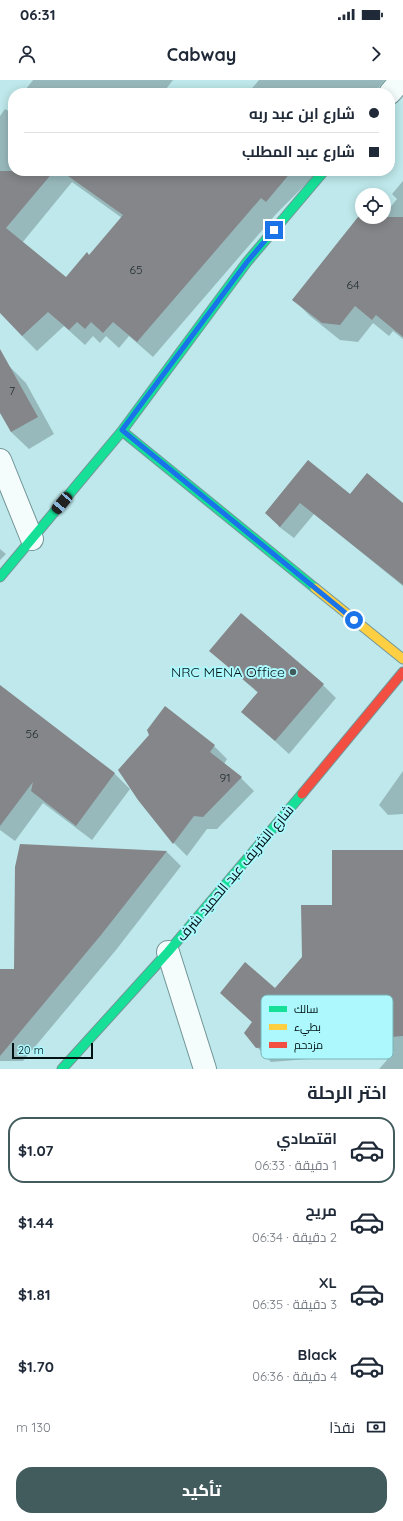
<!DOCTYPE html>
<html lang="ar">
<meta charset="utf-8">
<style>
:root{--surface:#fff;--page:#f2f2f3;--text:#1f2937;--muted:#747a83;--line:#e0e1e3;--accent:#425c5e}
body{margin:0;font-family:Quicksand,Cairo,sans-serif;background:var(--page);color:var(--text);direction:rtl;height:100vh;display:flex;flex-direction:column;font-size:15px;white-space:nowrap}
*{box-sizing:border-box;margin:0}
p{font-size:13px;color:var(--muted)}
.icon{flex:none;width:22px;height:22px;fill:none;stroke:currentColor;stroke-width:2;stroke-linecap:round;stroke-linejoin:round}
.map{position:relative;height:989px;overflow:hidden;direction:ltr}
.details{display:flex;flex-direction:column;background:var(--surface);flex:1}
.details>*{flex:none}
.top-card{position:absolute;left:8px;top:8px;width:387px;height:88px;border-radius:16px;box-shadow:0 2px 10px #0003;direction:rtl;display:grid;align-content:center;height:88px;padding:0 16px;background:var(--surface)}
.fabs{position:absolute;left:355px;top:108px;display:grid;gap:8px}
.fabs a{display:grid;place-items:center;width:36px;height:36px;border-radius:50%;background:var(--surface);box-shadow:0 2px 10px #0003;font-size:20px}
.scale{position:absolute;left:12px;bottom:10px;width:81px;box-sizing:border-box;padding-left:4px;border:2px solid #001112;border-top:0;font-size:11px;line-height:14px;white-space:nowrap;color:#001112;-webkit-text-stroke:3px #acf8fd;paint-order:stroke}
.end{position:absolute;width:18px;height:18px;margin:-9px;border:5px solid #1a73e8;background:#fff;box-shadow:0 0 0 2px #fff}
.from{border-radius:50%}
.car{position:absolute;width:12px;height:24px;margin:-12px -6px;border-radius:5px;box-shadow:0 0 3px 1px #0007;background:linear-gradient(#222 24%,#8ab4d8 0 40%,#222 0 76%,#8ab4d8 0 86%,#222 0)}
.top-card b{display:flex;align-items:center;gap:14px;height:38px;font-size:15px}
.top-card b+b{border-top:1px solid var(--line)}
.top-card i{width:10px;height:10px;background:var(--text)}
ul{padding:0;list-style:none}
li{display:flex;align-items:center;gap:12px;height:66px;margin:0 8px 6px;padding:0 8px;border:2px solid transparent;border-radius:16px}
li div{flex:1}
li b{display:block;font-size:15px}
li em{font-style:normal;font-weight:800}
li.current{border-color:var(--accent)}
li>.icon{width:36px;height:36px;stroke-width:1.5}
h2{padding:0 16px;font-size:18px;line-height:48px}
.pay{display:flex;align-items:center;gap:10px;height:44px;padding:0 16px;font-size:15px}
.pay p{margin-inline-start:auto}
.button{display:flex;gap:8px;margin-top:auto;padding:8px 16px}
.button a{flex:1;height:46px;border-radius:16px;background:var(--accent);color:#fff;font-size:16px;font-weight:800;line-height:46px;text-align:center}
.status{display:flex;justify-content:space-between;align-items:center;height:28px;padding:0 20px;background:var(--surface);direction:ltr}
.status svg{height:11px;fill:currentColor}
header{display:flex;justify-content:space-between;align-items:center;height:52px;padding:0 16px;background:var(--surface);font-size:18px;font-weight:800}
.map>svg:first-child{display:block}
.shadow{fill:#0003;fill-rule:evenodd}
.building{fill:#848689}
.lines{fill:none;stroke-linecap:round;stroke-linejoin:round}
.street-casing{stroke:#739698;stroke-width:24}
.fast-casing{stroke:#739698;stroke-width:11}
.slow-casing{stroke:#739698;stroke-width:11}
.jam-casing{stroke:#739698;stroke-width:11}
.street{stroke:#f5fcfc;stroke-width:22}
.fast{stroke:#16e098;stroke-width:9}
.slow{stroke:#ffcf43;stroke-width:9}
.jam{stroke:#f24e42;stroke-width:9}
.route{stroke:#1a73e8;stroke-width:5}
.poi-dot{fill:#425c5e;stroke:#acf8fd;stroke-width:1.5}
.labels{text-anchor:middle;stroke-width:4;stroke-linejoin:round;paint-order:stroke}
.number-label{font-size:12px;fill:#212e30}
.poi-label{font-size:14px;fill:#001112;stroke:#acf8fd;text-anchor:end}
.street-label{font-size:14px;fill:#001112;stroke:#acf8fd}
.key{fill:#acf8fd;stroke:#78b3b6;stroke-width:1}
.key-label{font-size:11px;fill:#001112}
</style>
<div class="status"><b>06:31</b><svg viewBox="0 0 49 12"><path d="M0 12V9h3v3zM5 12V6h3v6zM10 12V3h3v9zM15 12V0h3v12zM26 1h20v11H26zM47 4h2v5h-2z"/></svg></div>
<header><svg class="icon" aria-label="forward" viewBox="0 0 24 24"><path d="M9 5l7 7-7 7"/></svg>Cabway<svg class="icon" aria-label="person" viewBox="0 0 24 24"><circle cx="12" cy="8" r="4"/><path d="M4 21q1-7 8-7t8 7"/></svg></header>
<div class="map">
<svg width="403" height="989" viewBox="0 0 403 989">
<rect width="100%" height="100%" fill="#bee8eb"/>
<!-- shadow -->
<path class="shadow" d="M33,0H173L163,13H23Z
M259,0H385L374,13H248Z
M13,28V91H319L277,133L153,277L129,256L119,268L106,256L100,263L93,256L85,265L64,246L37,271L22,256L0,227V36L5,29L10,32ZM72,102L122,138L89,176L66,199L22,163Z
M403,101V259L393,251L389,256L373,243L358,262L340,260L310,236L293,219L382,137H384V135L397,119L392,114Z
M9,286L26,303L54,354L29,369L11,352L0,331V291Z
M308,381L351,415L403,424V506L314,434L294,458L278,446Z
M0,469L6,474L0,480Z
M211,571L323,605L336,618L289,674L243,632L258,613Z
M5,610L115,694L130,709L92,760L43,723L15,761L0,750V617Z
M214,666L227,679L224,684L241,698L254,711L217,749H207L187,776L174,763L139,719Z
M403,691V734L388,735L379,725Z
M20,765L167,772L181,786L116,870L23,981H0V890H15Z
M403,771V989H379L394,972L271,982L257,967L253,943L221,913L275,909L303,877L333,826Z"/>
<!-- building -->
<path class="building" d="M0,91H54L6,148L66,197L87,172L89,175L123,135L61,91H292L266,122L261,118L137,262L113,242L103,253L91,242L85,249L77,242L69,250L48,232L22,256L0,233Z
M358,137H403V257L376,235L372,240L355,226L340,245L322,243L292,220Z
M0,269L38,337L11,352L0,333Z
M308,380L350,414L367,393L403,423V505L300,423L280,447L265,433Z
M241,533L324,604L275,661L241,632L258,612L209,571Z
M0,605L115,693L76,746L31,711L33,702L0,746Z
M165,626L215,665L210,672L242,697L203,737L194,736L173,764L138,720L118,690L149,655L147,650Z
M20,764L167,771L101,855L0,976V889H14L15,787Z
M332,770H403V956L256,968L244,953L252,942L220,913L245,882L275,908L302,877L301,825H332Z"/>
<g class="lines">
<defs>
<path id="street" d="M390,13L401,0
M0,380L32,459
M168,872L205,989"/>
<path id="fast" d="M122,351L315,508
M0,497L122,351L247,182L324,91
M62,989L168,872L302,714"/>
<path id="slow" d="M315,508L403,579"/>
<path id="jam" d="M302,714L403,592"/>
</defs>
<!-- street casing -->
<use href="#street" class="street-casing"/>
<!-- fast casing -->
<use href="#fast" class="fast-casing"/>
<!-- slow casing -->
<use href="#slow" class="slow-casing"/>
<!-- jam casing -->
<use href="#jam" class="jam-casing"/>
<!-- street -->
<use href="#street" class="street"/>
<!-- fast -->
<use href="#fast" class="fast"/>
<!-- slow -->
<use href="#slow" class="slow"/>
<!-- jam -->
<use href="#jam" class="jam"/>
</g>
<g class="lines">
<!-- route -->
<path class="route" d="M274,150L247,182L122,350L354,540"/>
</g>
<!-- markers -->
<circle class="poi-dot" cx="293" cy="592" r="4"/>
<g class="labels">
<!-- number labels -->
<g class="number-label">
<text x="136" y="194">65</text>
<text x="353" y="209">64</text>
<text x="12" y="315">7</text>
<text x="32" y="658">56</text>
<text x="225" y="702">91</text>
</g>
<!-- poi labels -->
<g class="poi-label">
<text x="285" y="597">NRC MENA Office</text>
</g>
<!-- street labels -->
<g class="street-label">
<text transform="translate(235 793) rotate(-50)" y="5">شارع الشريف عبد الحميد شرف</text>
</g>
</g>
<!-- legend -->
<rect x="261" y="915" width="132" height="64" rx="6" class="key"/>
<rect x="269" y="926" width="18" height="6" fill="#16e098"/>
<rect x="269" y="944" width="18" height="6" fill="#ffcf43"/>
<rect x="269" y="962" width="18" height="6" fill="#f24e42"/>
<g class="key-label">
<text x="294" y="933">سالك</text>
<text x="294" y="951">بطيء</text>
<text x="294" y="969">مزدحم</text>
</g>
</svg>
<div class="fabs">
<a><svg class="icon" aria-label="locate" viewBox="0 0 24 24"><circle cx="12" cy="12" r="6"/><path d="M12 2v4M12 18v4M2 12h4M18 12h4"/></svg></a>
</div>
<div class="scale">20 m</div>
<i class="end from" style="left:354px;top:540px"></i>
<i class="end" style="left:274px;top:150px"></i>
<i class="car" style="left:62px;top:423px;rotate:220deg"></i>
<div class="top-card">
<b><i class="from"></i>شارع ابن عبد ربه</b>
<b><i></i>شارع عبد المطلب</b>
</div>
</div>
<section class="details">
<h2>اختر الرحلة</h2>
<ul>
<li class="current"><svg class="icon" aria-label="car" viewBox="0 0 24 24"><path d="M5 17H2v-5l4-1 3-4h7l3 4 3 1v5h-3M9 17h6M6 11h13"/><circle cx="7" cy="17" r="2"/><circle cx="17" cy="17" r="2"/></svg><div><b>اقتصادي</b><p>1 دقيقة · 06:33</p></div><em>$1.07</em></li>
<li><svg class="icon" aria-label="car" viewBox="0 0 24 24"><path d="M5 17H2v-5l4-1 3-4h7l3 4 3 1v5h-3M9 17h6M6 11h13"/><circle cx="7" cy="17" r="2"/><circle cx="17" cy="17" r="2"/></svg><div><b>مريح</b><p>2 دقيقة · 06:34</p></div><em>$1.44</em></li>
<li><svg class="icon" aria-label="car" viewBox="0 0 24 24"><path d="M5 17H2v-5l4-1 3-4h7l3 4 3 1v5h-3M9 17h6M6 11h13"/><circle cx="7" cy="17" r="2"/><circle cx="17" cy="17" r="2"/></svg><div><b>XL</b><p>3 دقيقة · 06:35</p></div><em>$1.81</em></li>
<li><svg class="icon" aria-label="car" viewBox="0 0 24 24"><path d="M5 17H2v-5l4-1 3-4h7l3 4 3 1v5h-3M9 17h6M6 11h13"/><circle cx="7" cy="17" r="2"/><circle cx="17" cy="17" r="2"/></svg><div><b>Black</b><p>4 دقيقة · 06:36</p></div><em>$1.70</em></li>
</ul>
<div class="pay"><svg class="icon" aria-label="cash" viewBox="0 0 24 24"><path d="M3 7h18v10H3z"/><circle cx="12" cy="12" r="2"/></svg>نقدًا<p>130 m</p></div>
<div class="button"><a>تأكيد</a></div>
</section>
